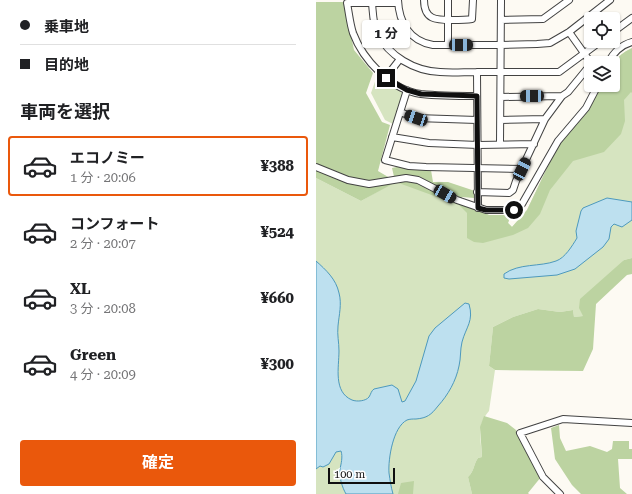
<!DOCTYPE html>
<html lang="ja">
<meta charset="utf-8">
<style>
:root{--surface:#fff;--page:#f6f6f6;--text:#202124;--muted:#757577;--line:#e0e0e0;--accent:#ea580c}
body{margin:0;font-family:"Roboto Serif","Noto Sans JP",serif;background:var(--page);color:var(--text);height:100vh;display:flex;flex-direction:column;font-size:15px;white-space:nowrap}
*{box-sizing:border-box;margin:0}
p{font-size:13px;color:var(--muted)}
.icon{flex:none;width:22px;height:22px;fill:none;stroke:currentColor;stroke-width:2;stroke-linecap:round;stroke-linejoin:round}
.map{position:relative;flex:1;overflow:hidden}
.side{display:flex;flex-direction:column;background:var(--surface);width:316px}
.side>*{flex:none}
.guide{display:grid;align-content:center;height:88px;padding:0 20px;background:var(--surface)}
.fabs{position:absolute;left:268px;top:12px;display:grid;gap:8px}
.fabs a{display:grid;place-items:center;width:36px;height:36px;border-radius:4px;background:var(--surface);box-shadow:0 1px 3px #0004;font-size:20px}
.scale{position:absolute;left:12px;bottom:10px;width:67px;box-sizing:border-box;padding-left:4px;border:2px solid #0f0f0f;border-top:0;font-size:11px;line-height:14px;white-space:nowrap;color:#0f0f0f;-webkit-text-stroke:3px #fff;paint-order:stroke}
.end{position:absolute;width:18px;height:18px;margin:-9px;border:5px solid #0f0f0f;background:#fff;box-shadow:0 0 0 2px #fff}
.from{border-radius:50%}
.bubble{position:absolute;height:28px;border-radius:4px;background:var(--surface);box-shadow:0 1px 3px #0004;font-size:13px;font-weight:700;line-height:28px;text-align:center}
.car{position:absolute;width:12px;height:24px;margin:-12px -6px;border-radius:5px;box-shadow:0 0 3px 1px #0007;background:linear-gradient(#222 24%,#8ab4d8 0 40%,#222 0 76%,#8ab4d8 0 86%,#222 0)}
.guide b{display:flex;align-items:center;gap:14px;height:38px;font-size:15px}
.guide b+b{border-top:1px solid var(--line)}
.guide i{width:10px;height:10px;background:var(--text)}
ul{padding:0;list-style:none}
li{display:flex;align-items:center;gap:12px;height:60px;margin:0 8px 6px;padding:0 12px;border:2px solid transparent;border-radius:4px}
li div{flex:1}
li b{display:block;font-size:15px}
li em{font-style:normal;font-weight:700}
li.selected{border-color:var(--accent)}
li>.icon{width:36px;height:36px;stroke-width:1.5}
h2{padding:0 20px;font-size:18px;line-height:48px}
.primary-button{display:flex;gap:8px;margin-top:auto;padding:8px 20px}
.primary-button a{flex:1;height:46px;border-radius:4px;background:var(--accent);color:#fff;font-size:16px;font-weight:700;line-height:46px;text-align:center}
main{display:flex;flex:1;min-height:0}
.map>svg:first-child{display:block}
.green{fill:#d6e4c0}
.forest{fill:#bcd3a1}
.water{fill:#bde0ef;stroke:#4d99bd}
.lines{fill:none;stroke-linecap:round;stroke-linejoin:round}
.minor-casing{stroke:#424242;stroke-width:8}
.minor{stroke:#fff;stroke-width:6}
.route{stroke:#0f0f0f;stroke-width:5}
</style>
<main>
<section class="side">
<div class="guide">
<b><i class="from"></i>乗車地</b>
<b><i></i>目的地</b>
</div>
<h2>車両を選択</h2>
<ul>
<li class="selected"><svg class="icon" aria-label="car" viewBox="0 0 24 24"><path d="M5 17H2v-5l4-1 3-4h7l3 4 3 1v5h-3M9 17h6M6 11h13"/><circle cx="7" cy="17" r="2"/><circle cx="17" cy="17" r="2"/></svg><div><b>エコノミー</b><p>1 分 · 20:06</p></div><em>¥388</em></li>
<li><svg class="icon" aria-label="car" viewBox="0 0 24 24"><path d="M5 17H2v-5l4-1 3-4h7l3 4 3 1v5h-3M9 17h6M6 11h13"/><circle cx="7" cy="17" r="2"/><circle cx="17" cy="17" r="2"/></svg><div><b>コンフォート</b><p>2 分 · 20:07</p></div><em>¥524</em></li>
<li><svg class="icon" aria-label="car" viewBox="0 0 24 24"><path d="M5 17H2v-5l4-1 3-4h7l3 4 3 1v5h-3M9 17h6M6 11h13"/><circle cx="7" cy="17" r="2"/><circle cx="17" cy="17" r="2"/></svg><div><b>XL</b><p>3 分 · 20:08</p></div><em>¥660</em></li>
<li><svg class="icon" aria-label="car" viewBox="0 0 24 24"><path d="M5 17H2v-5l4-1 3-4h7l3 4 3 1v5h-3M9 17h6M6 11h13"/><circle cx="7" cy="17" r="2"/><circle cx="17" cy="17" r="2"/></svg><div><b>Green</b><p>4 分 · 20:09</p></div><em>¥300</em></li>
</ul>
<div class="primary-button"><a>確定</a></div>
</section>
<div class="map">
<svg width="316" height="494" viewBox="0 0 316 494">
<rect width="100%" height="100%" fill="#fdfaf3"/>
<!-- green -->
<path class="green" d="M316,48V258L308,260L267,316L258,317L257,310L244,312L222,309L197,317L177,327L173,366L179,370L173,411C160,426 165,439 166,457L162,458C157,465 159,470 152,477L156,494H0V178L45,201L80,181L146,203L173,215H191L193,220L192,223L196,227L211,210L234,162L272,111L286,85H297C297,65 296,58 316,48Z
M61,76L78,88L89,92L77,124L69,120L55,93Z"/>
<!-- forest -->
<path class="forest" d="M0,2H28L38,50L57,73L50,93L66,122L74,125L62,171L79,181L76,168L85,166L115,170L117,182H132L159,191L158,198L146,197V203L173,215H191L193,220L192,223L196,227L211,210L234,162L245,142L272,111L286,85H297C297,65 296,58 316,48V93L315,92L308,100L309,121L305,134L288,152L257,161L234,190L224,214L212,228L197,235L167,243L158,242L151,238V213L143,205L80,182L45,201L0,178Z
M316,258V274L311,275L280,304L277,349L267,371L179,370L173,366L177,327L197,317L222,309L244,312L257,310L258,317L267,316L263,308L264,299L308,260Z
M168,416L191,423L200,430L209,450L225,477L212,493L213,494H156L152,477C159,470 157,465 162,458L166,457L164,427Z
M243,425L244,438L250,451L274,446L291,452L296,449L297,441H313V449H316V459H302L304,488L311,494H265L256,485L239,459L235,428Z
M98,481L97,494H82L85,483Z"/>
<!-- water -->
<path class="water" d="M291,198L316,202V220L306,227L298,224L295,227L293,239L287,247L259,269L241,275L193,279L188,278V274C203,263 224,267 240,261C249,258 256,246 261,238L260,231L265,211L267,208Z
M0,261C10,270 20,279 23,293C26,304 23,315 22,326C21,335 23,342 23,351C23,367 17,392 36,400C41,402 50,401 53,397C55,394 55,391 58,389L76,385L82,389L86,402L89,401L100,381L113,336L119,328L149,303L153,304C158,321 150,327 146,342C144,350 145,358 143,366C140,381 132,395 122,406C115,415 111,418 100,419C96,419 94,419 91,420C77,427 72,459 73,473C74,480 75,487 77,494H30C26,487 23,477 24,469C25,464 27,457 25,451L20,452L13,464L7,467L4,466L0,469Z"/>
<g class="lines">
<defs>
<path id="minor" d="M82,0C83,22 93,41 117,45H185L221,44L234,43L253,32L294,0
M108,0C108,20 120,20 136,20C143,20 150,20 156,19L157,0
M132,0V45
M56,3C57,13 57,24 61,33C73,56 98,71 124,72C136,73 148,72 161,72
M82,3H31C33,13 34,24 37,33C47,60 75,90 105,94C124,96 143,96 161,96
M185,20L227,19L253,0
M253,32L275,63
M297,32L316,18
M292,63C297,53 305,45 316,42
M70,77L84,59
M91,90L69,160L93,166L110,167L206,169
M185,97L246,96
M84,112L100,118L161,120
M185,120L229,119
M76,137L113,143L162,145L218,144
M184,144L185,0
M0,167L32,180L53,184L90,178L102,180L141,200L170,210H198L206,204L242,141L270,108L282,85
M161,192L193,193L197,190L200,181L229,119L246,96L252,92L275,64
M162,208L161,72H243L285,41
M244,494L227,477L204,433L247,419L316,423"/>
</defs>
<!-- minor casing -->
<use href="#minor" class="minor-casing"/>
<!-- minor -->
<use href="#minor" class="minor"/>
</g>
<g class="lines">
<!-- route -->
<path class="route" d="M70,78L91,90L105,94L161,96L162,208L170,210H198"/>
</g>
</svg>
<div class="fabs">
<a><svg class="icon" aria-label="locate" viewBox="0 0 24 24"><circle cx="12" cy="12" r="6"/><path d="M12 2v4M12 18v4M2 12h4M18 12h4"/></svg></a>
<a><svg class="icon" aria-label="layers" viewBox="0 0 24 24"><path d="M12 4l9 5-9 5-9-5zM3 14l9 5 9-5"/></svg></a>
</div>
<div class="scale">100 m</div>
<i class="end from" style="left:198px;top:210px"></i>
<i class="end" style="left:70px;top:78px"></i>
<div class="bubble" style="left:46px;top:20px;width:48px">1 分</div>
<i class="car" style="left:145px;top:45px;rotate:90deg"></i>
<i class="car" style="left:216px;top:96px;rotate:269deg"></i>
<i class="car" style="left:100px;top:118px;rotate:289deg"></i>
<i class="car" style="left:206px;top:169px;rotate:26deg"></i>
<i class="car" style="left:129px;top:194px;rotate:120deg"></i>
</div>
</main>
